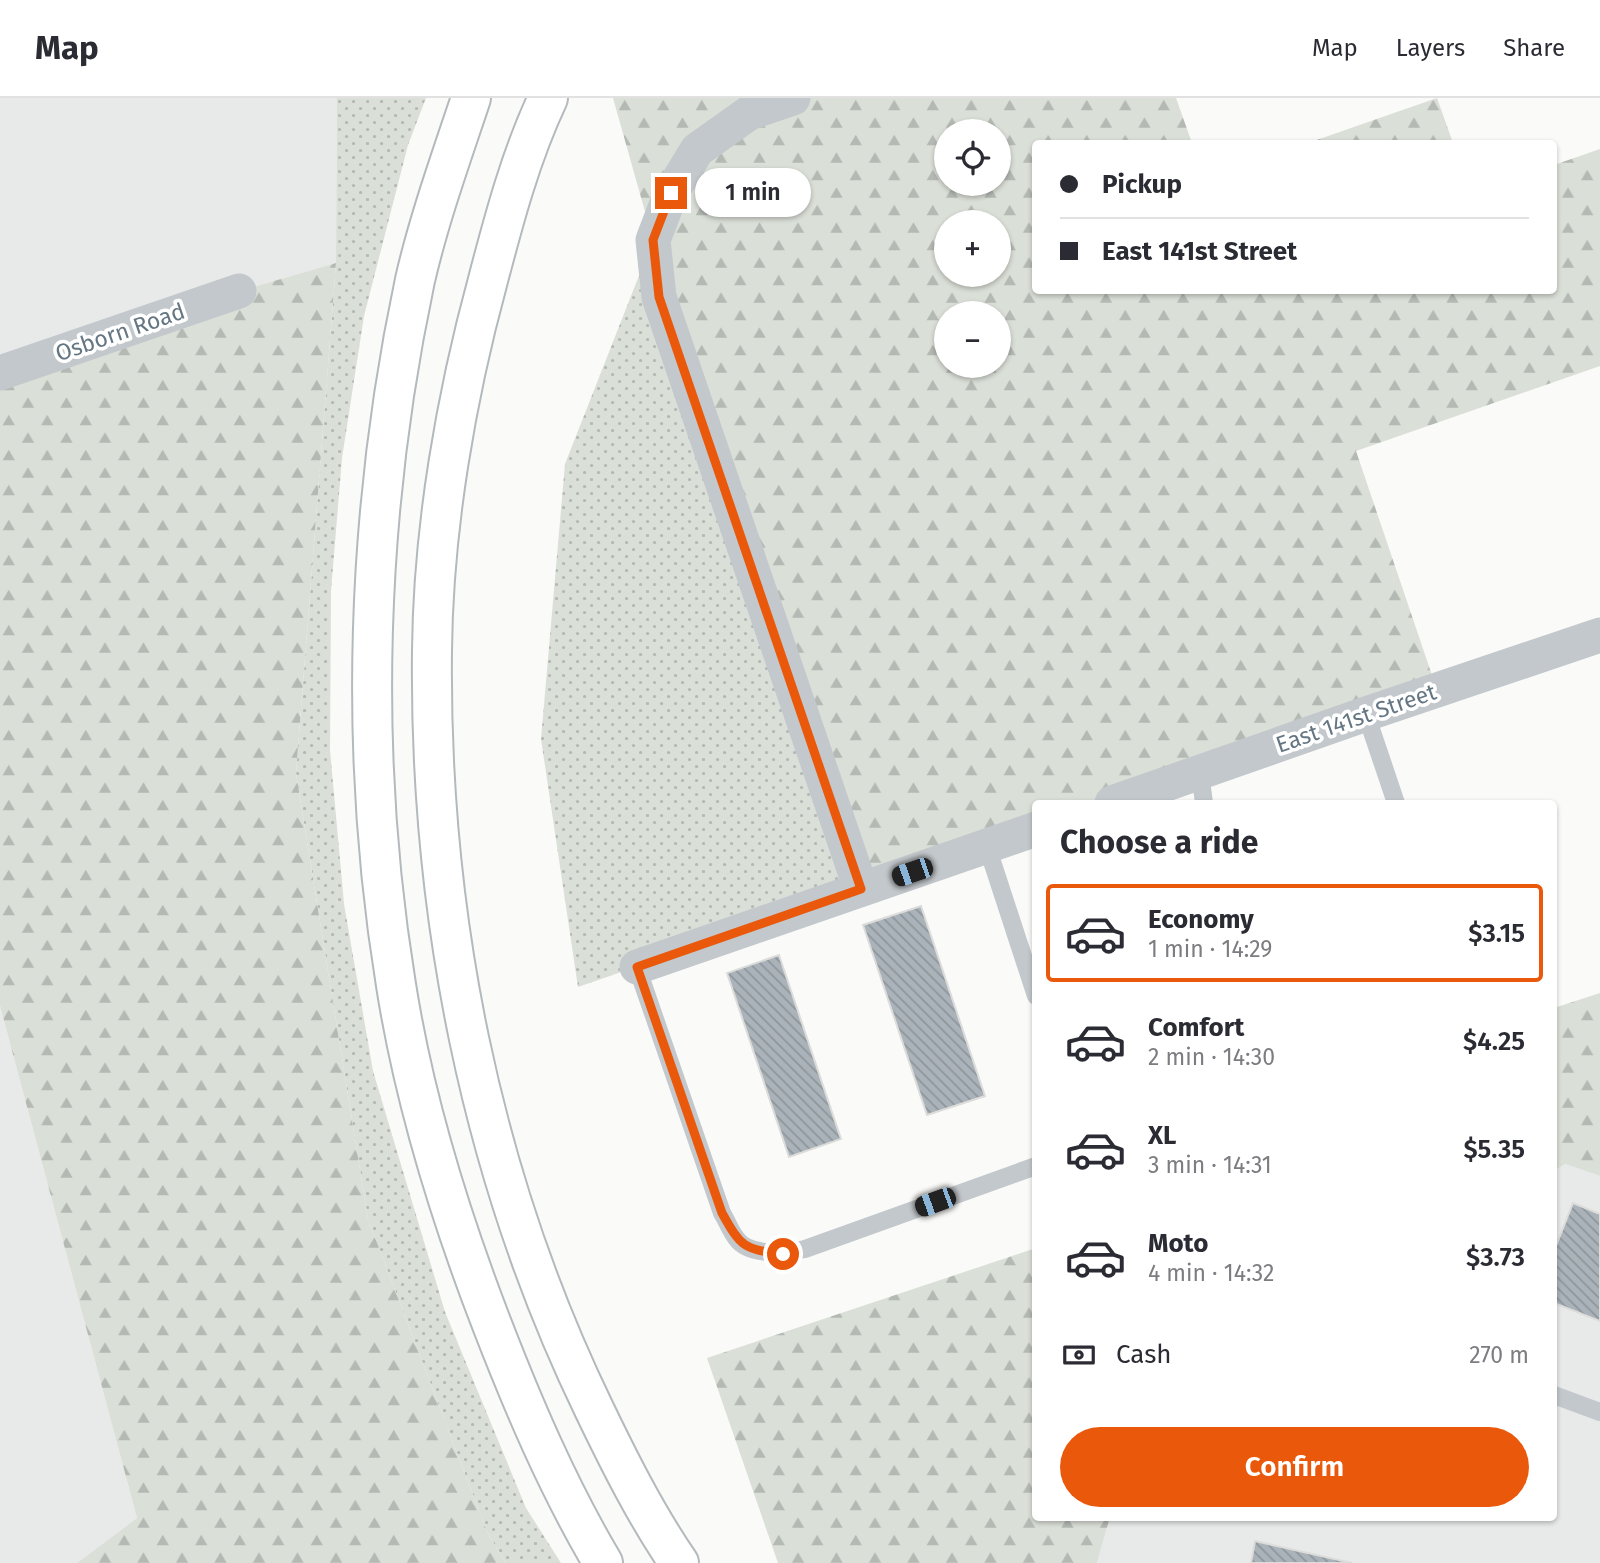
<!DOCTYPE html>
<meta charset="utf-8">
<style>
:root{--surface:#fff;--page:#f7f7f7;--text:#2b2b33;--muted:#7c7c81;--line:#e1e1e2;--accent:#ea580c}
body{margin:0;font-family:"Fira Sans",sans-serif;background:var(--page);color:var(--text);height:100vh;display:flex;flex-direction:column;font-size:26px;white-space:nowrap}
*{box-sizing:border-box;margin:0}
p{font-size:23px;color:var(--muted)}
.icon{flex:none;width:38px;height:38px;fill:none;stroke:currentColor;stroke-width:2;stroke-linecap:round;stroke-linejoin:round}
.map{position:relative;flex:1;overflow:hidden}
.drawer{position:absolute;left:1032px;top:702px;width:525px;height:721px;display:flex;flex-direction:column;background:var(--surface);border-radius:7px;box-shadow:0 2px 5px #0004}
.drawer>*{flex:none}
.banner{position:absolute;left:1032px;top:42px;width:525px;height:154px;border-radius:7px;box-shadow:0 2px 5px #0004;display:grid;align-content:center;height:154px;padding:0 28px;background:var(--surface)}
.controls{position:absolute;left:934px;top:21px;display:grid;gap:14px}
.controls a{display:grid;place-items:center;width:77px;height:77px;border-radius:50%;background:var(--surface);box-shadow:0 2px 5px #0004;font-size:35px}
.end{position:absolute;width:32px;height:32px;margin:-16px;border:9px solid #ea580c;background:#fff;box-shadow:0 0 0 4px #fff}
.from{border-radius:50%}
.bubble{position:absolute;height:49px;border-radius:24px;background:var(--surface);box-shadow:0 2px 5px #0004;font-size:23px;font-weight:600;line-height:49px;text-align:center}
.car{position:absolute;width:21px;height:42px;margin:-21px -10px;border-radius:9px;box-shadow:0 0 5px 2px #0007;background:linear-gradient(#222 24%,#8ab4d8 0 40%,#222 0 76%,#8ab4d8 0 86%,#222 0)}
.banner b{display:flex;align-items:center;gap:24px;height:66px;font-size:26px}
.banner b+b{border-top:2px solid var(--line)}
.banner i{width:18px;height:18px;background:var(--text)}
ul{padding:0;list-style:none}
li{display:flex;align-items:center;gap:21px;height:98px;margin:0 14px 10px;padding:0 14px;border:4px solid transparent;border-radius:7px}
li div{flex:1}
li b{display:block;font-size:26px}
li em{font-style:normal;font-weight:600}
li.selected{border-color:var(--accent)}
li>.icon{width:63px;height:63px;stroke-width:1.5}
h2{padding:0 28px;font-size:32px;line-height:84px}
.pay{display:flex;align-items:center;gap:18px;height:77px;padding:0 28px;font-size:26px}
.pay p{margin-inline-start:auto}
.primary-button{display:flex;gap:14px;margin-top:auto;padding:14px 28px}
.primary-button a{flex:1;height:80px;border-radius:42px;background:var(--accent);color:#fff;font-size:28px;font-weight:600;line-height:80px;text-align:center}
header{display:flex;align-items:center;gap:42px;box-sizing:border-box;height:98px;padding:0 35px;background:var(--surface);border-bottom:2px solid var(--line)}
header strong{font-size:33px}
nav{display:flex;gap:38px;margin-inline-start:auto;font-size:24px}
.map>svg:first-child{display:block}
.built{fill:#e8e9e9}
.grass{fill:url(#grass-dots)}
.forest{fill:url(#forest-firs);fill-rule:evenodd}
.building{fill:url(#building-back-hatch);stroke:#dcdcda;stroke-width:2}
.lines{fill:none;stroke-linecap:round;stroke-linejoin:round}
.highway-casing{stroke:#b4b9bd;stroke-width:42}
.lane{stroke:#c3c8cc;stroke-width:18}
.street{stroke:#c3c8cc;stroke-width:35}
.highway{stroke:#fff;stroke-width:38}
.route{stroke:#ea580c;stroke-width:9}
.labels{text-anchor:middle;stroke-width:7;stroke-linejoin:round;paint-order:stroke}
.street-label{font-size:23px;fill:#657683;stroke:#fff}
</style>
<header>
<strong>Map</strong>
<nav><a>Map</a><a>Layers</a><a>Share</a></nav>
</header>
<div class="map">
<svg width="1600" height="1465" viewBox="0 0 1600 1465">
<defs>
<pattern id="grass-dots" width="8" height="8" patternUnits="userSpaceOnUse" patternTransform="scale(1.75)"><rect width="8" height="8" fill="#dadfd7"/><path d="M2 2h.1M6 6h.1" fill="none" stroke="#b4b9b4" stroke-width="1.8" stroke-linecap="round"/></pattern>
<pattern id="forest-firs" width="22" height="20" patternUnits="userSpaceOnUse" patternTransform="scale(1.75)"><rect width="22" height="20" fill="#dadfd7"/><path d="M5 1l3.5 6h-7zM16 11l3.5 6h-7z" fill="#b4b9b4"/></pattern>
<pattern id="building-back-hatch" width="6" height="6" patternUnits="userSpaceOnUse" patternTransform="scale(1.75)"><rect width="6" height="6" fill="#aab3b9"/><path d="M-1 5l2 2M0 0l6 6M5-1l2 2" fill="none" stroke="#8e969c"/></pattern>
</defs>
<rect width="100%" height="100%" fill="#fafaf8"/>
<!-- built -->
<path class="built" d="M0,0H337L336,165L239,193L0,275Z
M0,908L137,1420L77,1465H0Z
M1565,1066L1600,1078V1465H1097L1110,1419H1554V1073Z"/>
<!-- grass -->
<path class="grass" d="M337,0H426L408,47L364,218L342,360L331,493L330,652L344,806L373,973L445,1214L526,1410L561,1465H506L488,1436L368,1121L296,675L336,165Z
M653,142L861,791L578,889L541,641L565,366Z"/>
<!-- forest -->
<path class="forest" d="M613,0H1176L1192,45L1036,46V192H1554V67L1600,51V268L1356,353L1437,592L1112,705H1036V731L861,791L653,142ZM947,33H999V86H947ZM947,124H999V177H947ZM947,215H999V268H947Z
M1437,0L1453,45H1308Z
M336,165L296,675L368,1121L488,1436L506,1465H77L137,1420L0,908V275L239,193Z
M1600,895V1078L1565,1066L1554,1073V910Z
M1036,1150V1419H1110L1097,1465H778L707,1260Z"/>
<!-- building -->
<path class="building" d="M921,808L985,998L927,1017L863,827Z
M779,857L841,1041L789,1059L727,875Z
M1573,1105L1600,1116V1223L1554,1205V1153Z
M1255,1443L1352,1465H1251Z"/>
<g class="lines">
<defs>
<path id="highway" d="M471,0C451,60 429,121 415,182C366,412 358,655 396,887C414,1001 449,1115 491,1224C523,1307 558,1389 603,1465
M548,0C521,57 504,121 488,182C456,299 433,431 432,553C429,812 480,1076 594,1311C619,1363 646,1417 679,1465"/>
</defs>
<!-- highway casing -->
<use href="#highway" class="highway-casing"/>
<!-- lane -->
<path class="lane" d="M1366,616L1396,705
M1200,675L1204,705
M987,748L1036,898
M637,869L722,1115C727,1123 730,1132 736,1140C749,1159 786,1155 805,1151L1036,1068
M1554,1297L1600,1314"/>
<!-- street -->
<path class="street" d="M793,0L749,15L697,52L671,95L653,142L659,199L861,791
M0,275L239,193
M1112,705L1366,616L1600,537
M637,869L1036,731"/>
<!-- highway -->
<use href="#highway" class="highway"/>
</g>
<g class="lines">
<!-- route -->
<path class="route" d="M671,95L653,142L659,199L861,791L637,869L722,1115C741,1149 743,1151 783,1156"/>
</g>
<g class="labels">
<!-- street labels -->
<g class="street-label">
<text transform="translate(120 234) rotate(-19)" y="8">Osborn Road</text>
<text transform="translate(1356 620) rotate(-19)" y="8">East 141st Street</text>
</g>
</g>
</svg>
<div class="controls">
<a><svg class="icon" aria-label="locate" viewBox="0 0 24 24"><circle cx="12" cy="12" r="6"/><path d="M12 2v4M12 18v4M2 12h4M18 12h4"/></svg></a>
<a>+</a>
<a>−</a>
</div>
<i class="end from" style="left:783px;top:1156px"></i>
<i class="end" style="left:671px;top:95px"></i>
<div class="bubble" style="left:695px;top:70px;width:116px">1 min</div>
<i class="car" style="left:912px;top:774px;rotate:251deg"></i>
<i class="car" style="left:935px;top:1104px;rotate:250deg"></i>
<div class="banner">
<b><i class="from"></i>Pickup</b>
<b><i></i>East 141st Street</b>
</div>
<section class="drawer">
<h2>Choose a ride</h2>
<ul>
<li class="selected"><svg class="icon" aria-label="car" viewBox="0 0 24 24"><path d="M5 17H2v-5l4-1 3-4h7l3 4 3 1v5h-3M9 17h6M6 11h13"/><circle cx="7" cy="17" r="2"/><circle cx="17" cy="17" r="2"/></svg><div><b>Economy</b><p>1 min · 14:29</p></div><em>$3.15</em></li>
<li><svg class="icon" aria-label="car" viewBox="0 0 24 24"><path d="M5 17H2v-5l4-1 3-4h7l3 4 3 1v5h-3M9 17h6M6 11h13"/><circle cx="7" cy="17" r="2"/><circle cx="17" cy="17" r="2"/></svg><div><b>Comfort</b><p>2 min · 14:30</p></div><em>$4.25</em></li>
<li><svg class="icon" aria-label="car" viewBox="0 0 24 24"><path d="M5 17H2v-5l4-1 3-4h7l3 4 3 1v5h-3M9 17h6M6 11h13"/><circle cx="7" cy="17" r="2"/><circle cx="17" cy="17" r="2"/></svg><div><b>XL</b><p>3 min · 14:31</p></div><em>$5.35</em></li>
<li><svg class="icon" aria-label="car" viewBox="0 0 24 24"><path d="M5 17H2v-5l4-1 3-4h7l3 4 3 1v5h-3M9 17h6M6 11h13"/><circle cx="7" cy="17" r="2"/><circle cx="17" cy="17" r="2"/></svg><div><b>Moto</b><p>4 min · 14:32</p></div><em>$3.73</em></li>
</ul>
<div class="pay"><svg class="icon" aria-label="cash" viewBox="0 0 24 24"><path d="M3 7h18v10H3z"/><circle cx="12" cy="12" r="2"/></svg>Cash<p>270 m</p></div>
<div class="primary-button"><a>Confirm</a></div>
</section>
</div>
